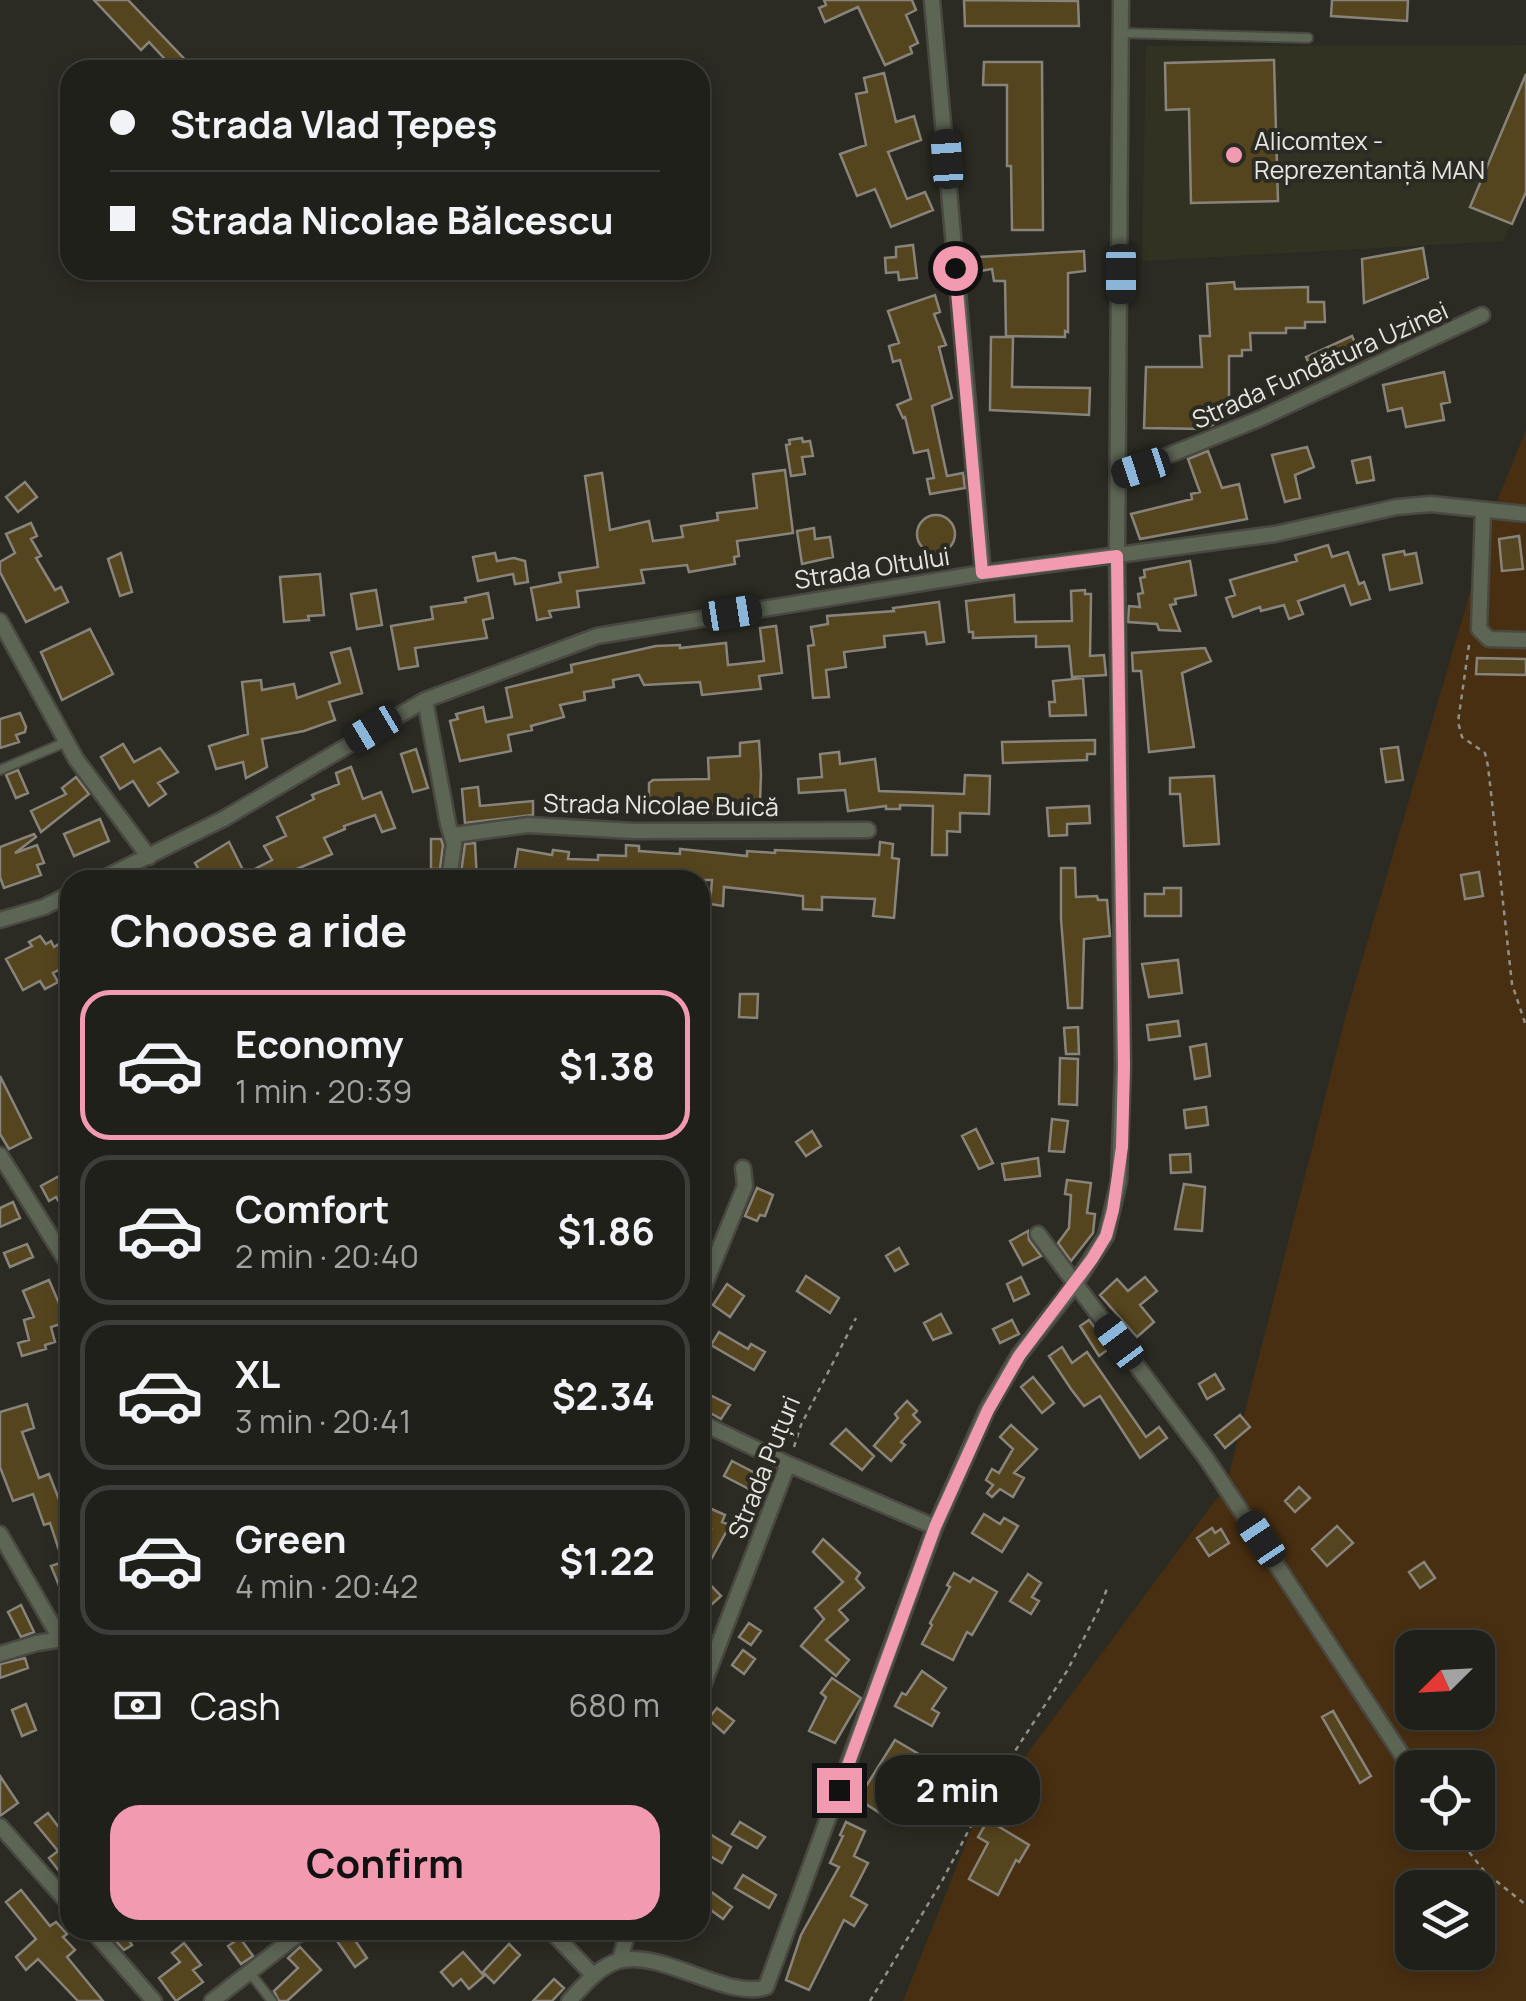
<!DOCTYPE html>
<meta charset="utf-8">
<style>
:root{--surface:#20201a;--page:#282823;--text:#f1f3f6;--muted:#a2a3a2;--line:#3d3e39;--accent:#f29aaf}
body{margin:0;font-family:Manrope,sans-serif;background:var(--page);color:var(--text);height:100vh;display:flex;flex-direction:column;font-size:38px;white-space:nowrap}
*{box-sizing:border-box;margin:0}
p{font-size:32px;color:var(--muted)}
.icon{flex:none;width:55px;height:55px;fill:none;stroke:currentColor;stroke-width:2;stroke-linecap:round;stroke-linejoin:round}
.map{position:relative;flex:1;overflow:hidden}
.sheet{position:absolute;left:60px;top:870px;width:650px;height:1070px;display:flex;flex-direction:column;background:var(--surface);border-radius:30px;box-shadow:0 5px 15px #0003,0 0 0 2px var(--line)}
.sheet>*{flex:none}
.banner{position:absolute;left:60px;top:60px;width:650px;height:220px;border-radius:30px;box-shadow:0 5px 15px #0003,0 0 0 2px var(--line);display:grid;align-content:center;height:220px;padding:0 50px;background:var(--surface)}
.needle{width:65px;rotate:246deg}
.controls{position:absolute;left:1395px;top:1630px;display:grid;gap:20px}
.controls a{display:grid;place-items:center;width:100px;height:100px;border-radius:20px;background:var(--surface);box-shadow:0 5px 15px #0003,0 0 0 2px var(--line);font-size:50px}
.end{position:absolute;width:45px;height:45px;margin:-22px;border:12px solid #f29aaf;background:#111;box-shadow:0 0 0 5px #111}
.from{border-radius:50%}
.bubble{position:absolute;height:70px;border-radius:30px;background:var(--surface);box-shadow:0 5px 15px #0003,0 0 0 2px var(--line);font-size:32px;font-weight:700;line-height:70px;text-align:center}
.car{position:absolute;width:30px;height:60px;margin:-30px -15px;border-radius:12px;box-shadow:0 0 8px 2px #0007;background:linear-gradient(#222 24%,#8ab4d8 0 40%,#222 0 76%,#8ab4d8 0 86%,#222 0)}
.banner b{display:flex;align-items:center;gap:35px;height:95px;font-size:38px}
.banner b+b{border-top:2px solid var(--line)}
.banner i{width:25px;height:25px;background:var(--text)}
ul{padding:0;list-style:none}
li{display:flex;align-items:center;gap:30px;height:150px;margin:0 20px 15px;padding:0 30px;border:5px solid var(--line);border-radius:30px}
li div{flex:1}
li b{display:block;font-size:38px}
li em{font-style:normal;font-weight:700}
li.active{border-color:var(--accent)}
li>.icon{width:90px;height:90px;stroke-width:1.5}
h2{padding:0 50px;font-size:45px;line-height:120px}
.pay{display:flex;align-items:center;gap:25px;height:110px;padding:0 50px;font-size:38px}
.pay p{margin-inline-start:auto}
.action{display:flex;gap:20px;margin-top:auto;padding:20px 50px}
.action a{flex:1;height:115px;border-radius:30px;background:var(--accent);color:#111;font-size:40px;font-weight:700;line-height:115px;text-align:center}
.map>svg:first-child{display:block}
.built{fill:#323223}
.green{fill:#482f12;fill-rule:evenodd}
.building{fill:#55451e;stroke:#88847b;stroke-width:2.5}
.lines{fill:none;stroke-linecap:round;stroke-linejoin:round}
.lane-casing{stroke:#494941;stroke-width:12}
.street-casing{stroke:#494941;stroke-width:19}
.path{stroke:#909089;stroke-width:2.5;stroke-dasharray:5 5;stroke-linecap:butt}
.lane{stroke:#5d6555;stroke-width:8}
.street{stroke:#5d6555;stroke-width:14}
.route{stroke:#f29aaf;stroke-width:12}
.poi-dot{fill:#f29aaf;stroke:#2b2b23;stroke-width:4}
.labels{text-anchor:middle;stroke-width:8;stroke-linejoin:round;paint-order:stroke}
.poi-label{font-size:25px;fill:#e6e6e0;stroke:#2b2b23;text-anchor:start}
.street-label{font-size:25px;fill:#e6e6e0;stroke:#2b2b23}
</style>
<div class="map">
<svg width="1526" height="2001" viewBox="0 0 1526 2001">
<rect width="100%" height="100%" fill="#2b2b23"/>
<!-- built -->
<path class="built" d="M1526,45V192L1503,241L1142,261L1146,46Z"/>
<!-- green -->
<path class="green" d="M1526,430V2001H903L972,1828L1226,1486L1347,1011L1497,501ZM1412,1648H1478V1712H1412ZM1412,1768H1478V1832H1412ZM1412,1888H1478V1952H1412Z"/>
<!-- building -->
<path class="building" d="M94,0H128L195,70H175L149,42L141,50Z
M824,0H912L916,10L906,15L918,43L910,47L912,53L885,65L858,7L825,22L819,8L826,5Z
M964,0L1078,1L1079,26H965Z
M1332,0H1408L1407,21L1331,16Z
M1274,60L1278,201L1191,203L1189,109L1166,110L1165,63Z
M984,62H1042L1043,230H1012L1011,166H1007V85H983Z
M884,73L896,122L914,116L921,140L888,152L907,199L925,192L933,210L891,227L875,189L857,196L840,154L866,145L856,94L867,92L864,78Z
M1526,74V192L1512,224L1470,207Z
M913,245L917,278L899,280L898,272L886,273L885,258L896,257V247Z
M1423,248L1428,278L1364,303L1362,259Z
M1084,251L1085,271L1068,273V332L1065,331V337L1006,336L1005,281H994L992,269L980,271L979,257Z
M1234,282L1235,289L1308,287V302H1324L1325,322H1305V328H1286V333H1250L1251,350H1242V356H1229V416L1205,429L1144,428L1146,367H1202L1200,336H1210L1207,284Z
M935,295L940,312L934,314L946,345L939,347L952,398L932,406L947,476L963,473L965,488L930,494L927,479L934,478L928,450L914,453L905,417L903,418L897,405L911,399L900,360L893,362L889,346L899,343L888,311Z
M1352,336L1360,354L1314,374L1306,357Z
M991,337H1013L1012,387L1090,388L1089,415L990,410Z
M1444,372L1450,402L1441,404L1444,420L1406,427L1402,408L1388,411L1383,385Z
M802,438L803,442L810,441L813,456L802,457L805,474L791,476L786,445L790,444L789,440Z
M1307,447L1314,467L1295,475L1300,498L1285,502L1272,455Z
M1208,451L1222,488L1239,484L1247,519L1140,539L1131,514L1192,499L1191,494L1200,492L1188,459Z
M1370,457L1374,480L1357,483L1352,461Z
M785,470L793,533L737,541L739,556L734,557L735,564L689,572L687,565L641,570L644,583L577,591L579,607L549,611L551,617L537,620L531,588L561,582L559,573L598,567L585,476L602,473L610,530L649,521L653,541L683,537L681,526L718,520L717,513L757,508L753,474Z
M25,482L37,497L18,512L6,497Z
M917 534a19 19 0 1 1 38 0a19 19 0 1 1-38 0Z
M31,523L37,536L31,539L41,556L36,558L55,590L61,587L68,602L26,622L0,572V562L15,553L6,534Z
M814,528L815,539L830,537L833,557L802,564L797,531Z
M1519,536L1523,569L1502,571L1499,539Z
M1328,545L1332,557L1348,552L1359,584L1364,582L1370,599L1351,605L1344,585L1298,601L1303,614L1289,619L1284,605L1261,611L1260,607L1233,617L1226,598L1235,595L1230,580L1297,561L1295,555Z
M1404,551L1405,555L1416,553L1422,583L1390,590L1383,555Z
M121,553L132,592L120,596L108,559Z
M495,553L497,561L514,558L525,561L528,582L515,584L513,574L478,581L473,557Z
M1190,561L1196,595L1175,599L1176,604L1170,605L1180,631L1159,630L1157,624L1128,622L1129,606L1140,607L1138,594L1143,593L1140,578L1145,577L1144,570Z
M320,574L324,615L308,616L309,620L284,622L280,577Z
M376,590L382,625L357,629L351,594Z
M1085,590V594H1091L1090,656L1104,655L1106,675L1072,677L1069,646L1036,647V636L973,638V632H969L966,601L1014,595L1015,622L1072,621L1071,591Z
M488,593L493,618L483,620L487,638L415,648L418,666L399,669L391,626L433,619L431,607L466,602L465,598Z
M939,602L944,642L927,644L925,632L884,636L885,647L844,652L846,667L826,670L829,697L813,698L808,646L814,645L811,627L828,624L827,616L894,611L893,608Z
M776,626L782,673L759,676L761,689L702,695L700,682L644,685L639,675L613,680L614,687L584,692L585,700L560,705L564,717L531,726L532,730L508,735L511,751L460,761L450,721L458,719L456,714L483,707L486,722L512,717L506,688L572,672L571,665L656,646L680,645V648L726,643L728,665L764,661L760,628Z
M90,629L113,674L62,700L41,652Z
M350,648L362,693L329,702L335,720L304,731L262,739L267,767L246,778L243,762L216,769L209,746L248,734L242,682L261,680L262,690L294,684L297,698L340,683L331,653Z
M1205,648L1211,661L1182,673L1194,747L1149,752L1141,671H1133L1132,653Z
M1477,658L1526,659V675L1476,674Z
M1083,678L1086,715L1050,716L1049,702H1055L1053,681Z
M20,713L26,727L25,732L16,735L19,742L0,748V719Z
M1095,740V754H1087V760L1003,763L1002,742Z
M759,741L761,774L760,803H756V807L713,813L712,810H680V803L649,804V783L653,780L709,779L708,758L740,756V743Z
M123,744L134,762L160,748L178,772L158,783L166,794L149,806L133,781L120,789L101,757Z
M1398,747L1403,780L1386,782L1381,749Z
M416,749L428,788L413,792L401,754Z
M839,752L840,764L875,759L879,791L964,794L965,775L990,776L989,814L960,813V832L947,831V855H932L933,806L900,805V809H886V806L848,811L845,790L799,793L798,779L822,777L820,754Z
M351,767L363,799L381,792L395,828L382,832L375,815L344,826L345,829L324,838L332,854L271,880H205L195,863L229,842L245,874L272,860L264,846L286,836L277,817L314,799L312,795L339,784L336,773Z
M18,770L28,793L16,798L6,775Z
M1214,776L1219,844L1184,846L1180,794H1170V778Z
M76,777L89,794L41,832L31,811L66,794L62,788Z
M478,787L480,806L533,801V815L465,823L462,789Z
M1089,806L1090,823L1067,824V835L1049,836L1047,808Z
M100,819L109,841L74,856L64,834Z
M34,834L36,837L15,853L37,845L44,863L37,865L41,875L4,888L0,877V847Z
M431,839H441L443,845L440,869H431Z
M880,842L893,844L892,858L899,859L894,918L873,916L875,899L822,897V910L803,909V896L724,887L723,906L710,904L712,880H624L625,877L591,875V880H513L518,849L552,855L553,850L569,852L568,859L598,860V855L626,856V845L639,846V851L680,854V849L747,856V851L775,853V850L879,855Z
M475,843L477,880H460L465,844Z
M1061,868H1075L1076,897L1097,896L1098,900H1107L1110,936L1084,939L1082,1008H1068L1061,919Z
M1479,872L1483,896L1465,899L1461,875Z
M1164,888H1181V916H1145V894H1164Z
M40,936L46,944L51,941L54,947L70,937V964L53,973L58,982L45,989L40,981L23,990L6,959L32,946L29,942Z
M1178,960L1182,993L1149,997L1142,964Z
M740,994H758L757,1018L739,1017Z
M1178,1021L1180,1036L1149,1040L1147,1025Z
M1078,1027L1079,1054H1066L1064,1028Z
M1206,1044L1210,1076L1195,1079L1190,1047Z
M1060,1058L1078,1059L1077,1105L1059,1104Z
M0,1076L31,1138L9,1149L0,1134Z
M1206,1107L1208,1125L1186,1128L1184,1110Z
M1052,1119L1068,1121L1064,1152L1049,1151Z
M976,1129L993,1163L979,1169L962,1136Z
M812,1131L821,1146L806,1156L796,1142Z
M1190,1154L1191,1172L1171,1173L1170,1155Z
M1038,1158L1040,1176L1005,1180L1002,1164Z
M70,1170V1219L56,1197L49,1201L41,1186Z
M1067,1180L1091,1183L1087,1213L1095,1214L1093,1233L1071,1261L1058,1243L1069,1228L1071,1195L1065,1194Z
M1184,1184L1205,1187L1202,1231L1175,1229Z
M757,1188L773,1195L765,1216L760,1215L757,1221L745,1216Z
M13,1202L20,1218L0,1227V1208Z
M1028,1231L1029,1240L1041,1256L1023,1265L1010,1241Z
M27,1244L33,1257L10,1267L4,1253Z
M899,1248L908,1264L895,1271L886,1256Z
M806,1276L839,1298L830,1313L797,1291Z
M1021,1277L1029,1294L1014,1301L1007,1284Z
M1145,1277L1157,1291L1140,1305L1154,1322L1137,1337L1100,1295L1117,1279L1128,1291Z
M49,1280L67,1322L51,1327L55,1342L45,1345L46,1349L22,1356L18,1343L29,1340L24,1320L34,1317L23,1291Z
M727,1284L744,1296L730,1317L713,1305Z
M941,1314L951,1333L933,1340L924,1323Z
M1012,1320L1019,1334L1000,1343L993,1329Z
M1089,1320L1110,1348L1099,1356L1080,1326Z
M719,1332L748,1349L751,1344L765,1352L754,1370L711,1345Z
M1062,1347L1072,1363L1087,1352L1146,1437L1159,1427L1167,1438L1140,1458L1100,1396L1084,1406L1071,1389L1049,1356Z
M1215,1374L1224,1389L1207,1399L1199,1384Z
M1033,1377L1054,1403L1042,1413L1021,1387Z
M700,1390L730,1405L721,1419L700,1407Z
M907,1401L917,1411L913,1415L920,1422L901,1442L905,1445L891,1461L874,1446L898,1418L895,1414Z
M27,1404L34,1428L22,1432L39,1478L49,1474L60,1502L70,1499V1612L51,1566L63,1562L50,1523L44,1525L33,1494L13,1501L0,1467V1412Z
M1240,1415L1250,1427L1225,1448L1215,1435Z
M1011,1425L1037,1449L1014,1473L1024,1478L1013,1497L1000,1489L992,1497L987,1493L993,1485L986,1480L992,1469L999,1473L1013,1449L1000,1437Z
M846,1429L874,1456L862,1470L831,1444Z
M732,1461L757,1474L749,1489L724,1476Z
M1299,1487L1310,1498L1295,1512L1285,1501Z
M707,1507L725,1515L722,1522L730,1525L702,1576L721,1596L711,1605L700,1593V1546L711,1529L700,1524Z
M984,1514L1000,1524L1004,1518L1018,1526L1002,1552L972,1533Z
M1337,1526L1353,1543L1327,1566L1312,1549Z
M1212,1528L1215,1533L1221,1529L1229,1543L1209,1556L1197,1538Z
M823,1539L860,1573L856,1579L864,1588L839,1610L848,1620L826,1640L849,1660L836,1676L801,1646L824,1619L815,1608L843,1582L813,1552Z
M1424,1562L1435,1578L1420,1588L1409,1572Z
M954,1573L970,1582L973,1578L997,1592L972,1635L967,1632L953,1660L922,1644L932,1625L930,1623L950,1587L947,1585Z
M1028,1574L1041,1583L1032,1597L1039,1601L1031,1614L1010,1601Z
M21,1605L34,1632L21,1637L8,1612Z
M749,1623L761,1631L751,1645L739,1637Z
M743,1650L755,1659L744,1674L732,1665Z
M25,1658L28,1668L0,1678V1664Z
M922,1671L946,1688L932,1709L939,1713L932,1726L895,1706L902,1693L906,1695Z
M832,1678L861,1698L835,1743L809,1731L826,1697L821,1693Z
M26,1704L36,1730L22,1736L12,1710Z
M717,1708L734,1721L724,1733L708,1719Z
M1333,1711L1371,1776L1360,1783L1322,1717Z
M895,1740L922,1756L912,1772L905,1768L888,1798L892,1801L883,1815L858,1799Z
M0,1776L18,1803L0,1816Z
M1478,1787L1495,1812L1478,1824Z
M48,1813L70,1842V1867L68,1865L59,1871L49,1858L58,1851L35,1823Z
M988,1820L1029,1845L1019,1862L1016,1860L998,1895L969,1879L988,1843L978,1837Z
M740,1822L765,1837L757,1848L732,1834Z
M846,1822L865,1831L854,1856L868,1863L851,1896L867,1905L854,1926L844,1920L809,1990L786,1980L801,1935L839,1867L830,1863L843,1836L840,1835Z
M700,1828L731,1847L722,1863L700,1850Z
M743,1875L776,1895L769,1908L735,1888Z
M706,1888L732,1907L723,1919L700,1902Z
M21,1890L50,1926L56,1922L67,1934L63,1937L75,1950L67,1957L103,2001H78L38,1959L26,1970L16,1957L36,1939L6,1902Z
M106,1930H123L132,1945L124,1950Z
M348,1930L367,1958L355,1967L335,1938Z
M240,1938L253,1956L241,1964L228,1946Z
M184,1943L201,1965L193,1970L203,1982L176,2001L159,1978L180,1962L172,1953Z
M509,1944L520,1955L494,1983L483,1972Z
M300,1947L321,1970L287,2001H279L274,1991L298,1968L288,1958Z
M463,1952L484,1976L469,1989L461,1979L453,1986L441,1972Z
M554,1979L564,1988L552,2001H533Z"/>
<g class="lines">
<defs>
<path id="lane" d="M1122,33L1308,38
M0,770L66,742
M250,1973L272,2001"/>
<path id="street" d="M932,0L983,573
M1119,475L1259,419L1482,315
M1483,511L1479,629L1489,639L1526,640
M0,621L76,759L149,857
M425,700L448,824L454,844L449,880
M454,835L528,825L634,831L868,830
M100,880L225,818L425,700L597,636L983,573L1275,534L1397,507L1431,504L1526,514
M0,920L44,907L70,894
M0,1155L70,1267
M1038,1234L1206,1458L1412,1770
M700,1296L745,1186L743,1168
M700,1422L788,1464L935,1527
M0,1534L61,1640
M0,1654L37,1643L69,1638
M700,1693L788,1464
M0,1826L70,1905
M1455,1832L1459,1839
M92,1930L154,2001
M550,1930L593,1975
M620,1960L628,1930
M212,2001L304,1930
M569,2001C583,1986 598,1967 618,1961C659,1948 730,2001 766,1987L935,1527L987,1410L1019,1355L1075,1284L1106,1236L1119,1181L1123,1066L1117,555L1121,0"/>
</defs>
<!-- lane casing -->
<use href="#lane" class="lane-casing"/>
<!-- street casing -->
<use href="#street" class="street-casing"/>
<!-- path -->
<path class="path" d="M1469,645L1458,722L1462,737L1485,753L1488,766L1512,984L1526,1026
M794,1447L801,1425L856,1318
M1469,1852L1485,1872L1526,1905
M870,2001L942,1881L991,1788L1067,1671L1100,1607L1108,1586"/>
<!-- lane -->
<use href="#lane" class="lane"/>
<!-- street -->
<use href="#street" class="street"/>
</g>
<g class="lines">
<!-- route -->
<path class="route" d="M839,1790L935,1527L988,1410L1019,1356L1092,1259L1106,1236L1113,1210L1122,1147L1124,1066L1117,556L982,573L955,268"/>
</g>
<!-- markers -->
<circle class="poi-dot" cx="1234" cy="155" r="10"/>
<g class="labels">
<!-- poi labels -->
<g class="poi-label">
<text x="1254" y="150">Alicomtex -<tspan x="1254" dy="29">Reprezentanță MAN</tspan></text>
</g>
<!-- street labels -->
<g class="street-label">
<text transform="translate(1320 365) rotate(-24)" y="9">Strada Fundătura Uzinei</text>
<text transform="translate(872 568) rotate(-9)" y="9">Strada Oltului</text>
<text transform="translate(661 805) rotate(1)" y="9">Strada Nicolae Buică</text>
<text transform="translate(764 1467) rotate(-68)" y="9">Strada Puțuri</text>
</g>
</g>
</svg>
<div class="controls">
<a><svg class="needle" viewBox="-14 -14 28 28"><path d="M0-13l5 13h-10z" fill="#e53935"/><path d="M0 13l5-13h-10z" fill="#a2a3a2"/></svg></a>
<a><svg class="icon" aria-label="locate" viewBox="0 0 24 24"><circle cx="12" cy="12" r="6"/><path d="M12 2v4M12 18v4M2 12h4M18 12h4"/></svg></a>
<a><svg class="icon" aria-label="layers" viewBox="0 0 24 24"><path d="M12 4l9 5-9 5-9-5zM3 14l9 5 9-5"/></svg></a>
</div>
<i class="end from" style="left:955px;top:268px"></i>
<i class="end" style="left:839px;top:1790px"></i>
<div class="bubble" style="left:875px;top:1755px;width:165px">2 min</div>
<i class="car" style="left:947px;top:159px;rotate:356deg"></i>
<i class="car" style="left:1121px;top:274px;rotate:180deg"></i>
<i class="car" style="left:1141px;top:468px;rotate:252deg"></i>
<i class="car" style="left:732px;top:613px;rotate:81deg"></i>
<i class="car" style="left:373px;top:729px;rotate:239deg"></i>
<i class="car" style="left:1119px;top:1342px;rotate:323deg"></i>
<i class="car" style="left:1261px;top:1539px;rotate:326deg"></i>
<div class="banner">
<b><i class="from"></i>Strada Vlad Țepeș</b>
<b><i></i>Strada Nicolae Bălcescu</b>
</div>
<section class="sheet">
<h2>Choose a ride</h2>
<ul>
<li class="active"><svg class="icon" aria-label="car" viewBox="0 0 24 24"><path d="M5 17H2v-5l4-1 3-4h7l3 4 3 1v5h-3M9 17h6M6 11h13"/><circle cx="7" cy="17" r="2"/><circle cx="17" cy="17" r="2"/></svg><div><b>Economy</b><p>1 min · 20:39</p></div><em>$1.38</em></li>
<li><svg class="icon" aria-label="car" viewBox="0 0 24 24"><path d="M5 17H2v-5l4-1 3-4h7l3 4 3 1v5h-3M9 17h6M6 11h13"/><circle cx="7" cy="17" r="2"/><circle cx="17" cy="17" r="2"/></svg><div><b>Comfort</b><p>2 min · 20:40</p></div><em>$1.86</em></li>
<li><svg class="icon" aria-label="car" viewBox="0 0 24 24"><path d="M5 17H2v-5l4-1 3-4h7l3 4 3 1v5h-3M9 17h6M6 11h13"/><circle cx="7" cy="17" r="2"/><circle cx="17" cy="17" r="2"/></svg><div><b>XL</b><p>3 min · 20:41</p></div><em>$2.34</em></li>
<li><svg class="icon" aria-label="car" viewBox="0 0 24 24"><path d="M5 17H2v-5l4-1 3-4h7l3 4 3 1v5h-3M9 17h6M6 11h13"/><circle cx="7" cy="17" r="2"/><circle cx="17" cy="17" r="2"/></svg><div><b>Green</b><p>4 min · 20:42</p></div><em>$1.22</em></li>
</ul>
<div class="pay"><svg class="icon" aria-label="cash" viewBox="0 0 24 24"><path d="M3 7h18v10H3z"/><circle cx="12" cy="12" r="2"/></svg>Cash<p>680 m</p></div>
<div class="action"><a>Confirm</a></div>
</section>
</div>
